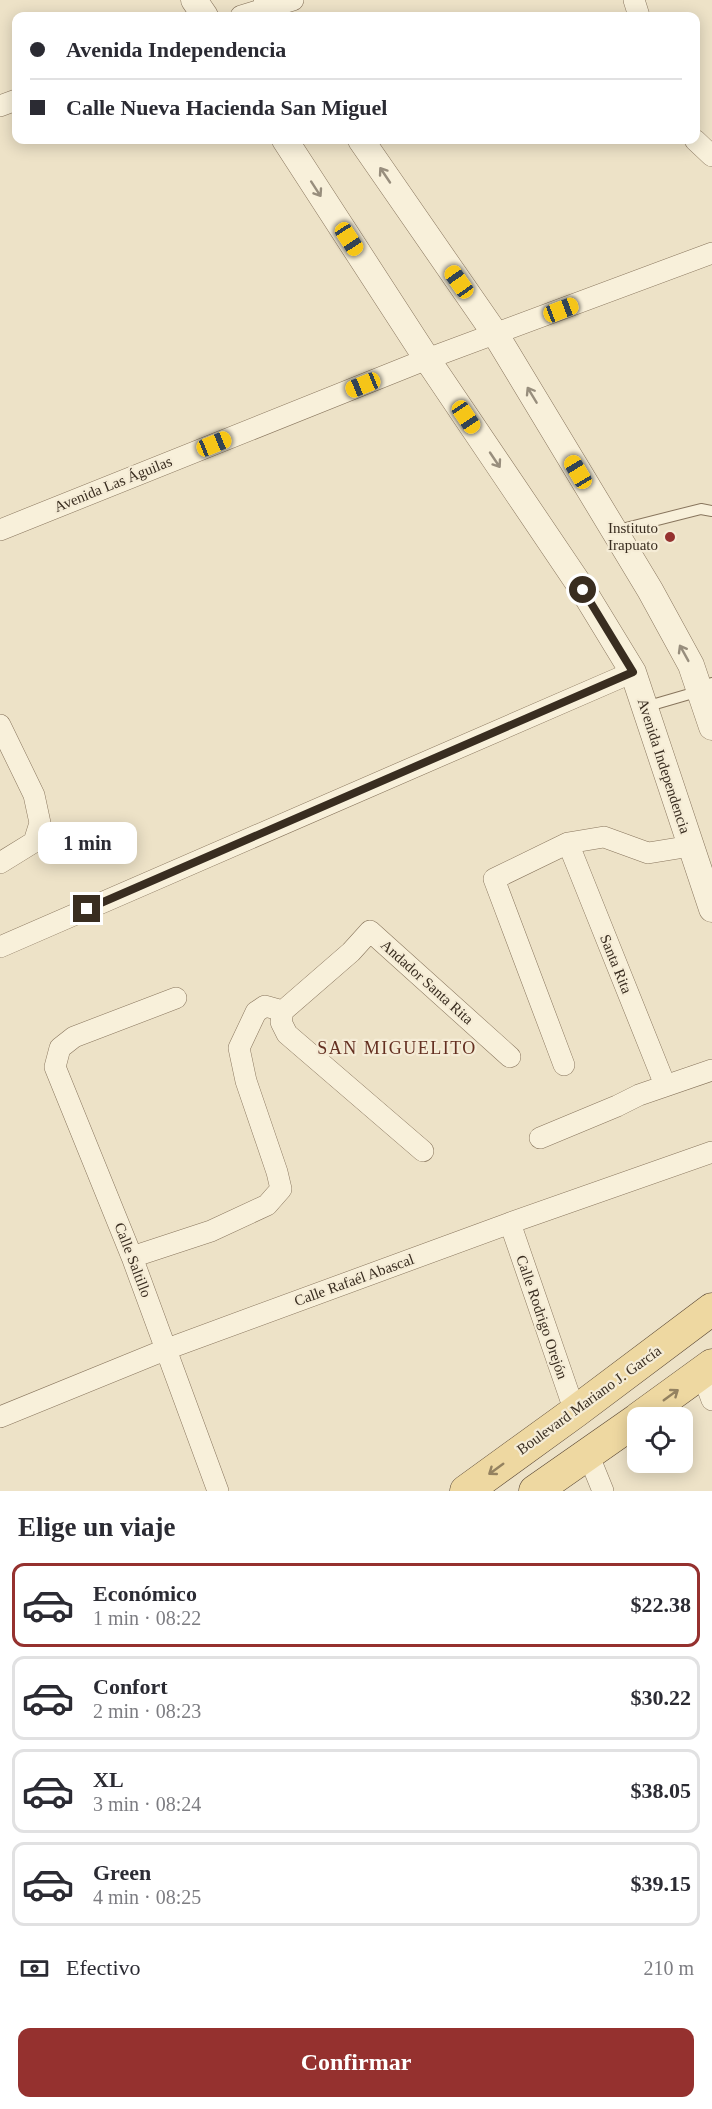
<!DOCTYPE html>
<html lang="es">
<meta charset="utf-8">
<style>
:root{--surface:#fff;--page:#f2f2f3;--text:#2b2b33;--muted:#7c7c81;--line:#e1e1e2;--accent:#95312f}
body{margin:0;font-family:"Times New Roman",serif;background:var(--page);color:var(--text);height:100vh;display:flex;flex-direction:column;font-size:22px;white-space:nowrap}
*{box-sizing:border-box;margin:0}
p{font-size:20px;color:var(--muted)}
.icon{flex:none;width:33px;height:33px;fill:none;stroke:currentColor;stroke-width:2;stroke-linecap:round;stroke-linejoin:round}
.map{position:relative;height:1491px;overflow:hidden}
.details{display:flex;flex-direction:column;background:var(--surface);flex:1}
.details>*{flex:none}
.guide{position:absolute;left:12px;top:12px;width:688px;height:132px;border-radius:12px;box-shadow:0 3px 15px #0003;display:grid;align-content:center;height:132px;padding:0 18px;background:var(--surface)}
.buttons{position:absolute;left:627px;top:1407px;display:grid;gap:12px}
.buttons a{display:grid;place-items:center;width:66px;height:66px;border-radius:12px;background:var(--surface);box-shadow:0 3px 15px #0003;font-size:30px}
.end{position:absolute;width:27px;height:27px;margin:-14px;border:8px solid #392d20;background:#fff;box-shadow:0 0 0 3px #fff}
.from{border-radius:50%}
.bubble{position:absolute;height:42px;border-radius:12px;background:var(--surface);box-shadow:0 3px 15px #0003;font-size:20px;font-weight:700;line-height:42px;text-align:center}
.car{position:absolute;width:18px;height:36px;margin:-18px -9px;border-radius:8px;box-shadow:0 0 4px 2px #0007;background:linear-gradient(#f5c518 24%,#345 0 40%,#f5c518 0 76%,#345 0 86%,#f5c518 0)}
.guide b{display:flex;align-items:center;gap:21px;height:57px;font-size:22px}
.guide b+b{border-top:2px solid var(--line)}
.guide i{width:15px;height:15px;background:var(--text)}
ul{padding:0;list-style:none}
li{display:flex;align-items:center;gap:18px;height:84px;margin:0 12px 9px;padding:0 6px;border:3px solid var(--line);border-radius:12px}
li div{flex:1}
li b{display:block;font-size:22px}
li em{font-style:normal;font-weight:700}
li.selected{border-color:var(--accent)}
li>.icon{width:54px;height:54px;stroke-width:1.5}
h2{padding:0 18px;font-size:27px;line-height:72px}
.pay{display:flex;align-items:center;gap:15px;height:66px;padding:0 18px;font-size:22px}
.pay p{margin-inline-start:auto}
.action{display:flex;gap:12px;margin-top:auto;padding:12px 18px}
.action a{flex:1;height:69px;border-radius:12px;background:var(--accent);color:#fff;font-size:24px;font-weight:700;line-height:69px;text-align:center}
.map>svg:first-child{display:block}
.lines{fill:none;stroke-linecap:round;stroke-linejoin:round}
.service-casing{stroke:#88755d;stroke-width:12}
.minor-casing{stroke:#88755d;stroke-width:22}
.tertiary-casing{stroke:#88755d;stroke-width:27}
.primary-casing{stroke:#564331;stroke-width:33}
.service{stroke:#f8f0da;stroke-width:10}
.minor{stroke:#f8f0da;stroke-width:21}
.tertiary{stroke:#f8f0da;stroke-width:26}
.primary{stroke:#eed8a1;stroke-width:32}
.oneway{stroke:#988e7d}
.oneway2{stroke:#948260}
.route{stroke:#392d20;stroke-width:8}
.poi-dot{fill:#95312f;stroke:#f5ecd6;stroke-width:2}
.labels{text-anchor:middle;stroke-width:4.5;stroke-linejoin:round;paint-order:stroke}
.street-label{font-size:15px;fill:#392d20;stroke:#f5ecd6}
.poi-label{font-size:15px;fill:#392d20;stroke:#f5ecd6;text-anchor:end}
.quarter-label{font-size:18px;letter-spacing:1.5px;fill:#643021;stroke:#f5ecd6}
</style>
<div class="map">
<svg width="712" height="1491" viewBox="0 0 712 1491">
<rect width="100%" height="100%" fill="#ede2c7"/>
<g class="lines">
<defs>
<path id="service" d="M614,531L701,509L712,511
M645,707L700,691L712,683"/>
<path id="minor" d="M634,0L639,16
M241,16L293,0
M0,106L16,100
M695,140L712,156
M0,530L427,359L712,253
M0,725L34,795L40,823L34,842L0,863
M568,843L665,1085
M0,947L633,672
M176,998L74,1037L60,1048L55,1067L132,1257L218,1491
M564,1065L494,879L568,843L604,837L648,853L691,846
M540,1138L617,1106L639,1095L712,1070
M423,1151L287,1034L281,1022L283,1011L351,952L370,931L510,1057
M510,1223L575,1412
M132,1257L211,1231L267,1205L281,1189L277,1172L246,1081L239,1048L256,1012L265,1006L283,1011
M702,1373L712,1400
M0,1417L167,1349L510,1223L712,1152
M588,1454L603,1491"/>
<path id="tertiary" d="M194,0L205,16
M267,0L277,16
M285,140L427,359L583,590L633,672L712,909
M361,140L496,335L650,590L691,665L712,727"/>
<path id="primary" d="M639,1418L712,1365
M466,1491L575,1412L712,1309
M535,1491L638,1419"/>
</defs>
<!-- service casing -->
<use href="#service" class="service-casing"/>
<!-- minor casing -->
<use href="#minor" class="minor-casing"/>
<!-- tertiary casing -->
<use href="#tertiary" class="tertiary-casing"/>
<!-- primary casing -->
<use href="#primary" class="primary-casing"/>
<!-- service -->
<use href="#service" class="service"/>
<!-- minor -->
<use href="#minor" class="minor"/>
<!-- tertiary -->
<use href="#tertiary" class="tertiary"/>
<!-- primary -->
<use href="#primary" class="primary"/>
</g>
<!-- one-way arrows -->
<defs><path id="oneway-shaft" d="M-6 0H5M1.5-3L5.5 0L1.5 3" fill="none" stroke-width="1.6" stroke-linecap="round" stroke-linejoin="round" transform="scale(1.5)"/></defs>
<g class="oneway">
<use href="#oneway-shaft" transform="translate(385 175) rotate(-124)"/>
<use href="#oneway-shaft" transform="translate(316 189) rotate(57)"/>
<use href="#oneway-shaft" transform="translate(532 395) rotate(-121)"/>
<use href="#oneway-shaft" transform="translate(495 460) rotate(56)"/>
<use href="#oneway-shaft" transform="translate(684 653) rotate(-119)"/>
</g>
<g class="oneway2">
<use href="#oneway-shaft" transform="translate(671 1395) rotate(-36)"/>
<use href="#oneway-shaft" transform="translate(496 1469) rotate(144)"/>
</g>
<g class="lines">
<!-- route -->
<path class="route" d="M87,909L633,672L583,590"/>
</g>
<!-- markers -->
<circle class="poi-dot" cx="670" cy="537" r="6"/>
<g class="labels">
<!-- street labels -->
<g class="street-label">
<text transform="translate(113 484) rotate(-22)" y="5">Avenida Las Águilas</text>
<text transform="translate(664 766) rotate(72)" y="5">Avenida Independencia</text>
<text transform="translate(616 964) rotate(68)" y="5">Santa Rita</text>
<text transform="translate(427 982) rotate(42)" y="5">Andador Santa Rita</text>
<text transform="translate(133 1260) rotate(69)" y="5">Calle Saltillo</text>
<text transform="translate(354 1280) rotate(-20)" y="5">Calle Rafaél Abascal</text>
<text transform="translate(542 1317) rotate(71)" y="5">Calle Rodrigo Orejón</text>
<text transform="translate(589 1400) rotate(-36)" y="5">Boulevard Mariano J. García</text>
</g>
<!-- poi labels -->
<g class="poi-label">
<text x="658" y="533">Instituto<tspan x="658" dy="17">Irapuato</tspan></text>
</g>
<!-- quarter labels -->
<g class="quarter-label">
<text x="397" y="1054">SAN MIGUELITO</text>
</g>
</g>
</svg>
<div class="buttons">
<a><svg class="icon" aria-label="locate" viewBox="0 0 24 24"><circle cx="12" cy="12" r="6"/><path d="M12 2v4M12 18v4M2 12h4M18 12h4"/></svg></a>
</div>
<i class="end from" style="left:583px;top:590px"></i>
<i class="end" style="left:87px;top:909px"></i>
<div class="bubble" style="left:38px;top:822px;width:99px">1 min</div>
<i class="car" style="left:349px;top:239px;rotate:147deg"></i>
<i class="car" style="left:459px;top:282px;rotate:325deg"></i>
<i class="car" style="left:561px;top:310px;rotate:69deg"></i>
<i class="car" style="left:363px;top:385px;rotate:248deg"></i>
<i class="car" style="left:466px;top:417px;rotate:146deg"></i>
<i class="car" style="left:214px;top:444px;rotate:68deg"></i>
<i class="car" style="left:578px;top:472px;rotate:329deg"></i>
<div class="guide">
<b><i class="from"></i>Avenida Independencia</b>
<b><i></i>Calle Nueva Hacienda San Miguel</b>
</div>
</div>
<section class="details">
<h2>Elige un viaje</h2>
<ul>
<li class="selected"><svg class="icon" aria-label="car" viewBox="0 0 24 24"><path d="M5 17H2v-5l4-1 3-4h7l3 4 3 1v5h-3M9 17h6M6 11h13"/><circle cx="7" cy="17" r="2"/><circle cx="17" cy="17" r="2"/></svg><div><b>Económico</b><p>1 min · 08:22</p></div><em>$22.38</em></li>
<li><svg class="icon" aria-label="car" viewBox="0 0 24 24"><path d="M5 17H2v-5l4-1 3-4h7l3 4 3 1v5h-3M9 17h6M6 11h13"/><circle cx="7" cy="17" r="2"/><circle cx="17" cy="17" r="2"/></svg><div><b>Confort</b><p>2 min · 08:23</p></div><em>$30.22</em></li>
<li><svg class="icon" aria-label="car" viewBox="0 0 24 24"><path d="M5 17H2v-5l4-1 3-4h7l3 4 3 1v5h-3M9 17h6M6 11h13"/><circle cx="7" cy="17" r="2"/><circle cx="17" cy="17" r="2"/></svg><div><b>XL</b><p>3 min · 08:24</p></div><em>$38.05</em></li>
<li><svg class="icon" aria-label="car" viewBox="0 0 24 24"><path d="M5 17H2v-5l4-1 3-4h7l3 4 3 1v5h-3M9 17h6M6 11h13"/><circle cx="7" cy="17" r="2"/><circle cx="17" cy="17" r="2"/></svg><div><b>Green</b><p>4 min · 08:25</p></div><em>$39.15</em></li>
</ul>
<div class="pay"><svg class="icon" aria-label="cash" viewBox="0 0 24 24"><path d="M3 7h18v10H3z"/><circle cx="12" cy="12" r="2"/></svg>Efectivo<p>210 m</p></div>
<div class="action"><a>Confirmar</a></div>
</section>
